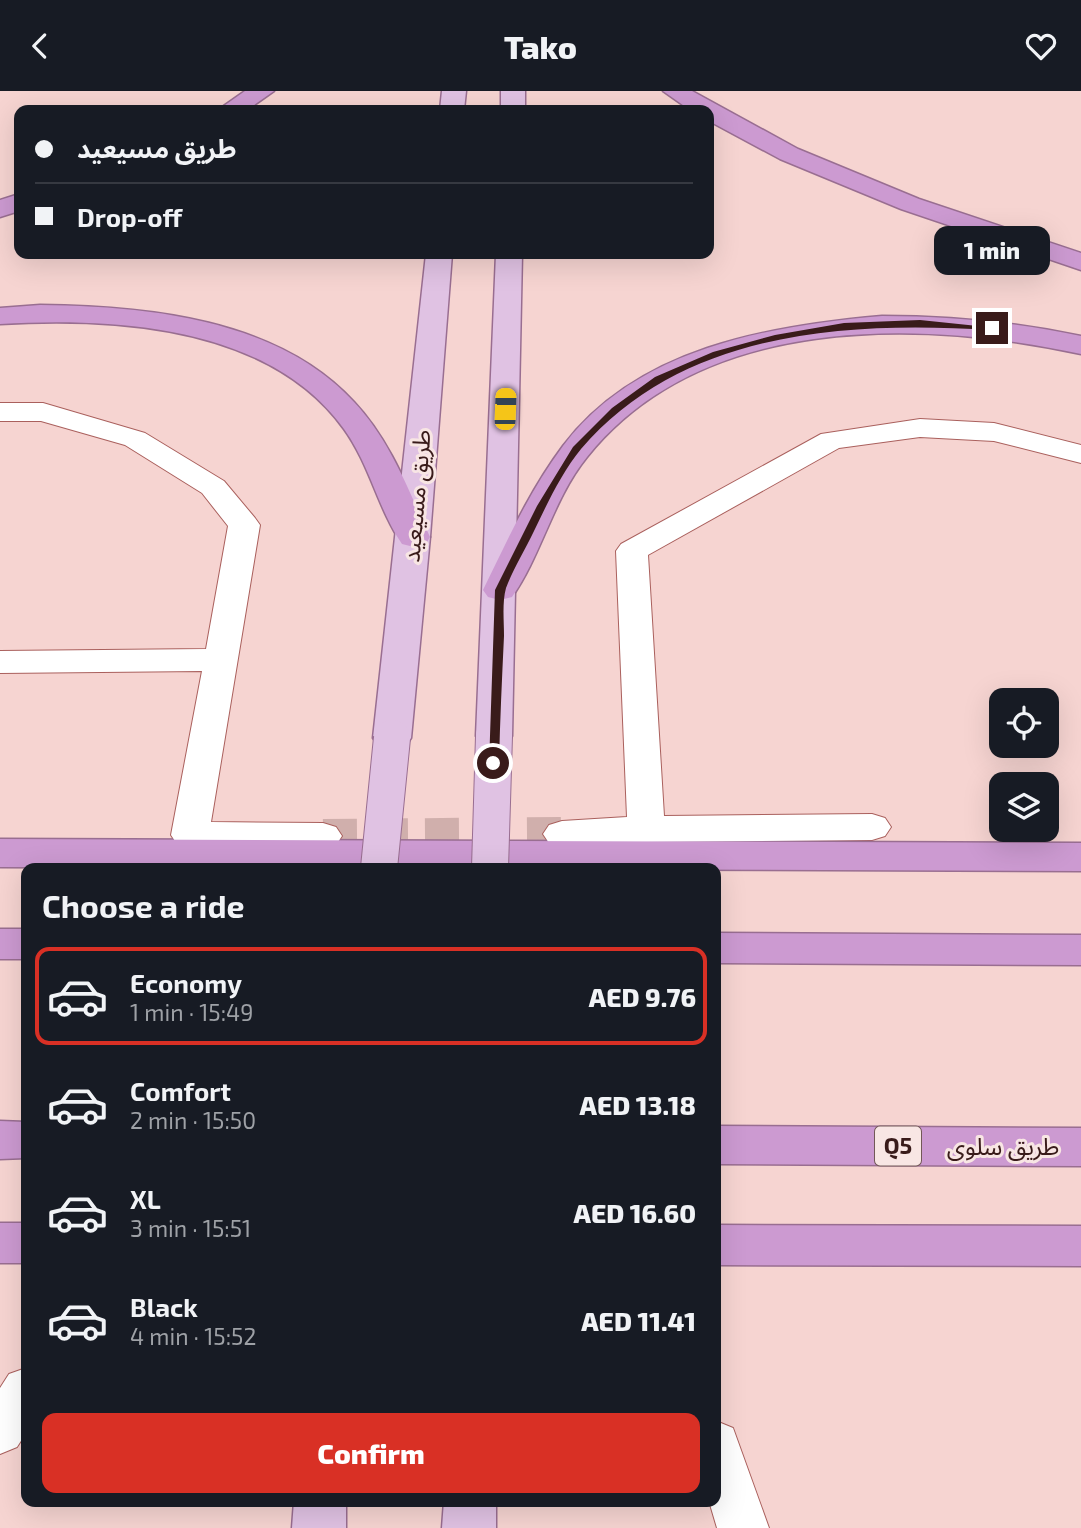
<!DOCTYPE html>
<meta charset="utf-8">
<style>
:root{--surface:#171b24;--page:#20242c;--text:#f1f3f6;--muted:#9ea1a6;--line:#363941;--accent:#d93025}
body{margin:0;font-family:"Exo 2","Noto Sans Arabic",sans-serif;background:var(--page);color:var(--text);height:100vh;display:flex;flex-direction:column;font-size:26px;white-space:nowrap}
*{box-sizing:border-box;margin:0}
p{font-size:23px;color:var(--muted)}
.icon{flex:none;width:38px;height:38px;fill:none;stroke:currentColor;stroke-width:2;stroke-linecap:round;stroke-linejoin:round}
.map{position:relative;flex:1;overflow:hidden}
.panel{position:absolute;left:21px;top:772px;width:700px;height:644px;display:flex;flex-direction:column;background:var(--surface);border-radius:14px;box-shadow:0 7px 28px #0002}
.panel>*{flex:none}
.guide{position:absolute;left:14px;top:14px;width:700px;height:154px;border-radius:14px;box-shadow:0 7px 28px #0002;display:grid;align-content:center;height:154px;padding:0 21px;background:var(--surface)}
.buttons{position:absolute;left:989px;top:597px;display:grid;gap:14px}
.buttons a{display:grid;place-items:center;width:70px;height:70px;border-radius:14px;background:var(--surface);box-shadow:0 7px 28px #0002;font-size:35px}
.end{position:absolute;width:32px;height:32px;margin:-16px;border:9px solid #391b1a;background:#fff;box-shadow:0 0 0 4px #fff}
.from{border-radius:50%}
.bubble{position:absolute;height:49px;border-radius:14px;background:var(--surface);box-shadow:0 7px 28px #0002;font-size:23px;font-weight:800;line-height:49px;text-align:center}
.car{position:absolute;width:21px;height:42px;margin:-21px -10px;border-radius:9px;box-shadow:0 0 5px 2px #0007;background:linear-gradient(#f5c518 24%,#345 0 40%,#f5c518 0 76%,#345 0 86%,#f5c518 0)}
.guide b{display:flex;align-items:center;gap:24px;height:66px;font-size:26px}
.guide b+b{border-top:2px solid var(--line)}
.guide i{width:18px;height:18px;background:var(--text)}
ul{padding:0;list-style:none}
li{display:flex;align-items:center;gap:21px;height:98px;margin:0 14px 10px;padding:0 7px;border:4px solid transparent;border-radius:14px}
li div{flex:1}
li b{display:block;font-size:26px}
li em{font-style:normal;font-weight:800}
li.on{border-color:var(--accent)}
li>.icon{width:63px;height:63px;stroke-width:1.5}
h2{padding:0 21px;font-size:32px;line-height:84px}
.action{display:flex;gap:14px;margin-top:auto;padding:14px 21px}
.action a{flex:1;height:80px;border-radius:14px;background:var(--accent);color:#fff;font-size:28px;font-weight:800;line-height:80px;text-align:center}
header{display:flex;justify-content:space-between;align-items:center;height:91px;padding:0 21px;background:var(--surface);font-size:32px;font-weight:800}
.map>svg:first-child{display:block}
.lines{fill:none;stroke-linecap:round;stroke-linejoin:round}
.street-tunnel{stroke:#d0afac;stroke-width:34;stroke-dasharray:34 17;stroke-linecap:butt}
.street-casing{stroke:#aa605d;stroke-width:2}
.primary-casing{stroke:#996e91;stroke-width:3}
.highway-casing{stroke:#996e91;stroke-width:3}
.street{fill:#fff;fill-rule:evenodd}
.primary{fill:#e0c2e3;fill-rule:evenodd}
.highway{fill:#cc9ad1;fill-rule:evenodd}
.primary-bridge-casing{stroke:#996e91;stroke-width:38;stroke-linecap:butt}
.primary-bridge{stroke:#e0c2e3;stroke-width:36}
.route{fill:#391b1a}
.labels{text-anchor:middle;stroke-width:6;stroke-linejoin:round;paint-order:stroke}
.shield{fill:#f8e6e4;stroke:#725857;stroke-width:2}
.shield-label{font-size:23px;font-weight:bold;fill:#391b1a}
.street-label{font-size:24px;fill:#391b1a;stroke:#f8e6e4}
</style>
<header><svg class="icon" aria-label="back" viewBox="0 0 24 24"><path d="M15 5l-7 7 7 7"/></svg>Tako<svg class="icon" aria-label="heart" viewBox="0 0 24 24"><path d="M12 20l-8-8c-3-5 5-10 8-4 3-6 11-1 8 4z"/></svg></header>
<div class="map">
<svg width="1081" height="1437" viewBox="0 0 1081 1437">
<rect width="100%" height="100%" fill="#f6d4d1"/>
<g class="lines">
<!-- street-tunnel -->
<path class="street-tunnel" d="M323,745L562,743"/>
<defs>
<path id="street" d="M0,312H43L145,342L224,390L255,427L260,434L211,731L323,732L336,736L342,745L336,754L323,758L190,757L177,753L171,744L202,580L0,582V560L206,558L228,435L202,402L125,354L41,330H0Z
M920,328L994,332L1081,354V372L994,350L920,346L839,357L648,464L664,725L872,723L885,727L891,736L885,745L872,749L646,751L562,756L549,752L543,743L549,734L562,730L627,726L616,460L621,453L821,343Z
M26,1277V1342L17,1356L0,1363V1297L9,1283Z
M716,1330L733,1337L769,1437H717L709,1410H716Z"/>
<path id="primary" d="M442,0H466L464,19H440Z
M501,0H525V19H501Z
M426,163H452L430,446L411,647L405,656L392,659L379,656L373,647Z
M496,163H522L512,645L507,654L494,657L481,654L476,645Z
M294,1410H346V1437H292Z
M444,1410H496V1437H442Z"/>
<path id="highway" d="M245,0H274L247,19H218Z
M663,0H692L798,58L919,108L1081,162V179L901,118L780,68L709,30V19H690Z
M19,103V120L0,126V109Z
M40,214C147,215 278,228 354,311C390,349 409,400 430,446L426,453L414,456L402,453C378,418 370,374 344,338C270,235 116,226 0,233V217Z
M882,225C950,225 1014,231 1081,245V263C918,228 702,223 587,366C553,408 542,463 512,506L500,509L488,506L483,499C507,450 530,399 563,355C637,257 768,235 882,225Z
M0,748L1081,752V780L0,776Z
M0,838H26V868H0Z
M716,842L1081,844V874L716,872Z
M0,1030L26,1031V1067L0,1068Z
M716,1035L1081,1037V1075L716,1073Z
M0,1132H26V1172H0Z
M716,1134L1081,1135V1175L716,1174Z"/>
</defs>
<!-- street casing -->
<use href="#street" class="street-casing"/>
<!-- primary casing -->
<use href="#primary" class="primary-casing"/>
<!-- highway casing -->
<use href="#highway" class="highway-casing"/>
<!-- street -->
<use href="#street" class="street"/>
<!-- primary -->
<use href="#primary" class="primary"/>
<!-- highway -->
<use href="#highway" class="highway"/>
<defs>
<path id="primary-bridge" d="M379,777L392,647
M490,777L494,645"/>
</defs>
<!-- primary-bridge casing -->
<use href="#primary-bridge" class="primary-bridge-casing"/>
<!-- primary-bridge -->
<use href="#primary-bridge" class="primary-bridge"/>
</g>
<!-- route -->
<path class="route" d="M920,229L997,237L992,239C847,230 683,239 581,358C562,381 547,413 534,440C525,459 513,478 506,497C502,511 504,530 504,545C502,587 500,629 499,672L489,674L495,499L537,415L573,356L612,317L655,286L713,261L775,244L844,232Z"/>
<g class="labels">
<!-- shield labels -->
<rect class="shield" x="875" y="1035.5" width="46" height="39" rx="5"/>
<g class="shield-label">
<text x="898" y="1063">Q5</text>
</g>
<!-- street labels -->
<g class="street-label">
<text transform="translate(417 405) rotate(-85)" y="8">طريق مسيعيد</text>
<text x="1003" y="1064">طريق سلوى</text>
</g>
</g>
</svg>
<div class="buttons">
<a><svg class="icon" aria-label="locate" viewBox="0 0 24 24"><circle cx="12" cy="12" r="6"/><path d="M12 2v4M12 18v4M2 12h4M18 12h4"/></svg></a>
<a><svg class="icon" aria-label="layers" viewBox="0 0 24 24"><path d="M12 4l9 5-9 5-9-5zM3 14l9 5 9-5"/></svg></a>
</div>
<i class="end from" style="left:493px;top:672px"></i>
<i class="end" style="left:992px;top:237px"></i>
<div class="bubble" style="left:934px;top:135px;width:116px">1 min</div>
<i class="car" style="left:505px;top:318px;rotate:2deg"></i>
<div class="guide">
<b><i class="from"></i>طريق مسيعيد</b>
<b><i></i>Drop-off</b>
</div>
<section class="panel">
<h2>Choose a ride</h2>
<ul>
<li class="on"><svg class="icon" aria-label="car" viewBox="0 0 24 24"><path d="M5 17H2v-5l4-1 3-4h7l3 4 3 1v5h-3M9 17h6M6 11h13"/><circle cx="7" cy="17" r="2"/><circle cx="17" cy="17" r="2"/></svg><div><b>Economy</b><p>1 min · 15:49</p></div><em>AED 9.76</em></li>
<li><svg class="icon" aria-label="car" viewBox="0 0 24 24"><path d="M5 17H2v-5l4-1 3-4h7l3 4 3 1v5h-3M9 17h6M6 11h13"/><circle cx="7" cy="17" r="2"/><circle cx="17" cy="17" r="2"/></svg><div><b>Comfort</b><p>2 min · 15:50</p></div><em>AED 13.18</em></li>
<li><svg class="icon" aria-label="car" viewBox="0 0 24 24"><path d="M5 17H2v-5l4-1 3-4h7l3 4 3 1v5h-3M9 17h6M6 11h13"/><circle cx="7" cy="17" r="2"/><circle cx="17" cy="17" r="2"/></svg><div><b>XL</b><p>3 min · 15:51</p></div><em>AED 16.60</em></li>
<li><svg class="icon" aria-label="car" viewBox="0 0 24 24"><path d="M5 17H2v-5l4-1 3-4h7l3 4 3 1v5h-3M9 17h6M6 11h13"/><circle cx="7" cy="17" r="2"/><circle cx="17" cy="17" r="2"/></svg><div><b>Black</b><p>4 min · 15:52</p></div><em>AED 11.41</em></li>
</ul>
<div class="action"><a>Confirm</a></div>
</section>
</div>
